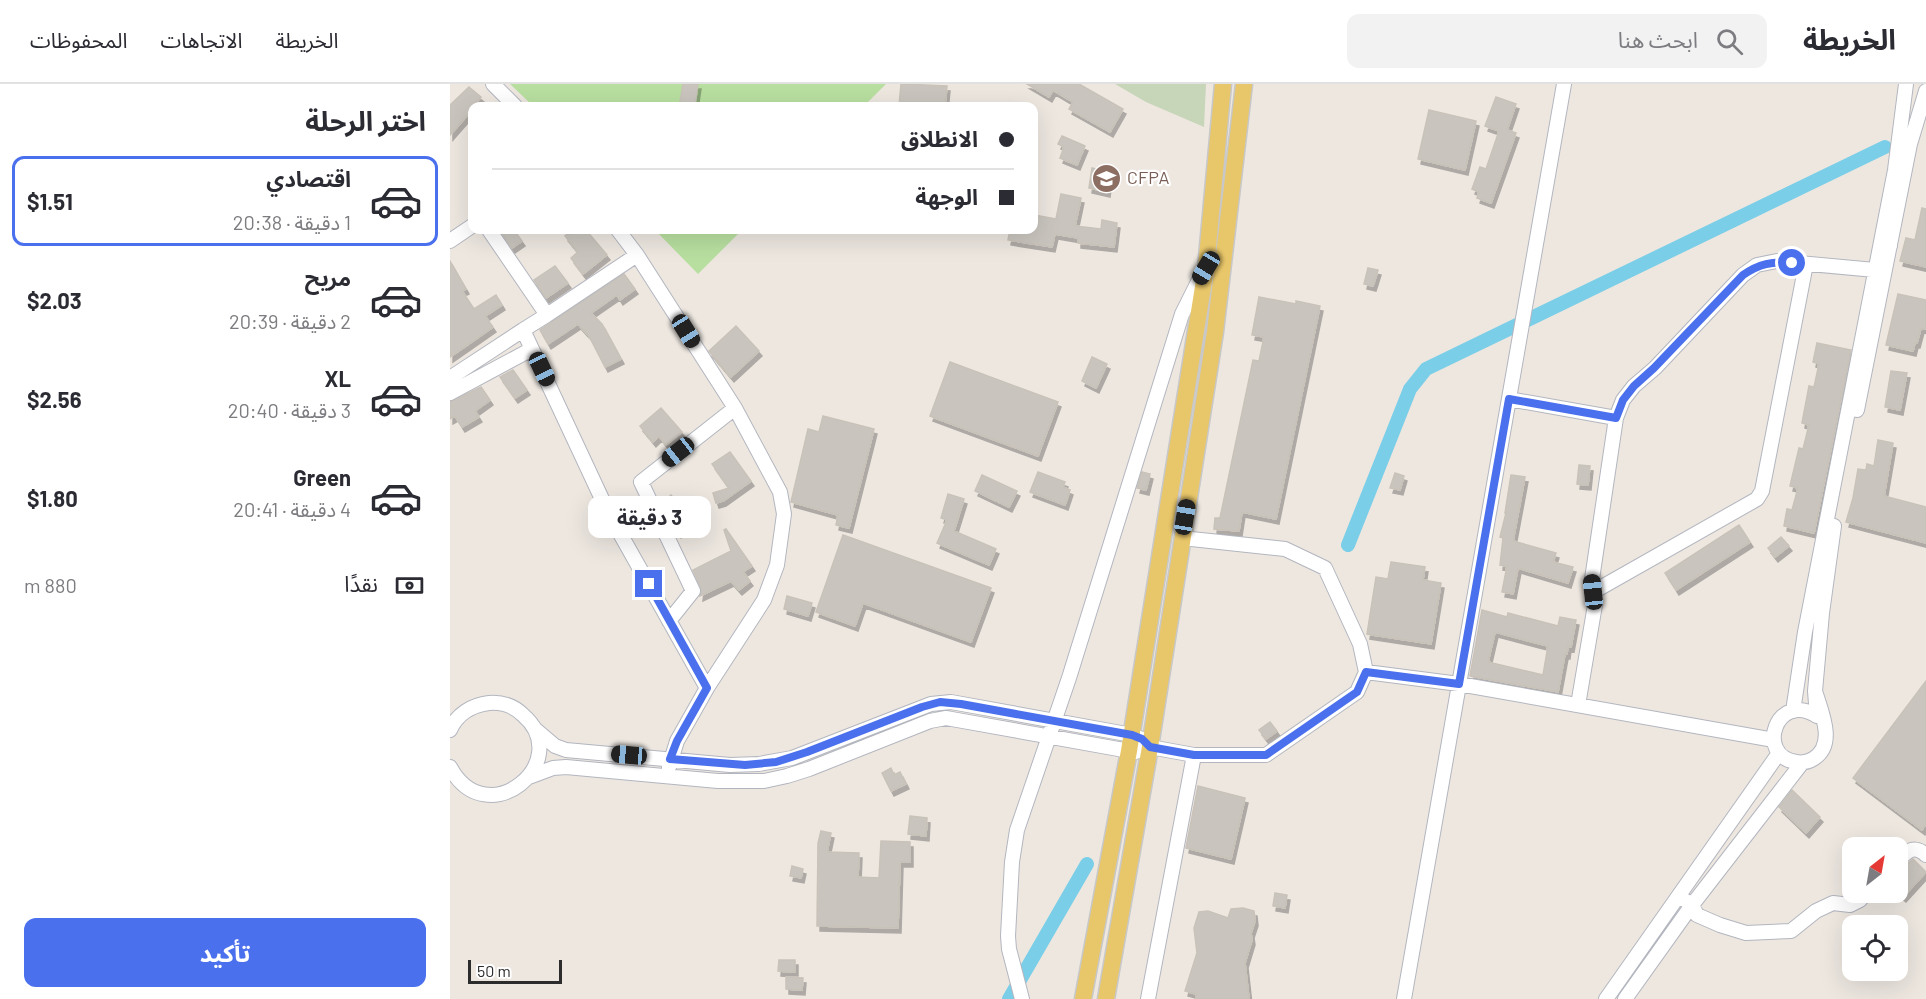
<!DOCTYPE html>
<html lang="ar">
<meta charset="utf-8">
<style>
:root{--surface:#fff;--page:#f2f2f3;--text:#2b2b33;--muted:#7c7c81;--line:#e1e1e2;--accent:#4b70ee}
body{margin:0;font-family:Barlow,"Noto Sans Arabic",sans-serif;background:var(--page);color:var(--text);direction:rtl;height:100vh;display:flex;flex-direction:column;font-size:22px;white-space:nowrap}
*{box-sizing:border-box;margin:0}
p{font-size:20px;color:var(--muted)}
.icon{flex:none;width:33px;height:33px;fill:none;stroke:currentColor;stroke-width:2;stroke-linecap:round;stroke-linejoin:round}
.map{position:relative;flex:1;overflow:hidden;direction:ltr}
.panel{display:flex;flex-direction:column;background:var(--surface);width:450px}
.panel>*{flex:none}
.top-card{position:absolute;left:18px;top:18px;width:570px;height:132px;border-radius:12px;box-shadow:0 6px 24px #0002;direction:rtl;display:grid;align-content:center;height:132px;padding:0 24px;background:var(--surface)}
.needle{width:39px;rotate:31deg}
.tools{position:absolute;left:1392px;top:753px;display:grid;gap:12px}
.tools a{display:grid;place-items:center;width:66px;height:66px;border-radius:12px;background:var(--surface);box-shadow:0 6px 24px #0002;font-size:30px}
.scale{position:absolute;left:18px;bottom:15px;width:94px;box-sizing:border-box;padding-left:6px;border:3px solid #2c2c2c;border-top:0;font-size:16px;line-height:21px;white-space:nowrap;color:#2c2c2c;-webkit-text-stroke:4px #fff;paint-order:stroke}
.end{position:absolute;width:27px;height:27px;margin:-14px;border:8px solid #4b70ee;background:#fff;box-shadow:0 0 0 3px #fff}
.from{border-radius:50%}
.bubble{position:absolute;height:42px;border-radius:12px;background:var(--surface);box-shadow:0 6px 24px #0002;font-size:20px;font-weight:700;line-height:42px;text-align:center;direction:rtl}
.car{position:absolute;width:18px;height:36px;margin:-18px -9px;border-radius:8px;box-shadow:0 0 4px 2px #0007;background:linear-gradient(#222 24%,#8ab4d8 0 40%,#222 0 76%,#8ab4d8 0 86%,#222 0)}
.top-card b{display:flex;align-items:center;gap:21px;height:57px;font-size:22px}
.top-card b+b{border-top:2px solid var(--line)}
.top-card i{width:15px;height:15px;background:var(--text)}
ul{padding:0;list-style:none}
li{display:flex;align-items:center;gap:18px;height:90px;margin:0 12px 9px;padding:0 12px;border:3px solid transparent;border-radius:12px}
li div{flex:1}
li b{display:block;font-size:22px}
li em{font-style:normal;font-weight:700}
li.active{border-color:var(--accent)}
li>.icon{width:54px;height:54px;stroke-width:1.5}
h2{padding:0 24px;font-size:27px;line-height:72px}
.pay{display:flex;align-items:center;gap:15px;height:66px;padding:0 24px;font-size:22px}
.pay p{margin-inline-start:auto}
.action{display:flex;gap:12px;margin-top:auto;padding:12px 24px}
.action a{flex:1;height:69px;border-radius:12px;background:var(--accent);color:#fff;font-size:24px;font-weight:700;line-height:69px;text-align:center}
header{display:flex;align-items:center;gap:36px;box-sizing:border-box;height:84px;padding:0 30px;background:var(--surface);border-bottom:2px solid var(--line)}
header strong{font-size:28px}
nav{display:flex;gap:33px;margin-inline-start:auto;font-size:21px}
.search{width:420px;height:54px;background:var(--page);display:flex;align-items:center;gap:15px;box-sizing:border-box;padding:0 21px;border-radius:12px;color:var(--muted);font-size:22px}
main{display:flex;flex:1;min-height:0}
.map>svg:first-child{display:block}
.green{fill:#b8dfa0}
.cemetery{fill:#c7d5b8}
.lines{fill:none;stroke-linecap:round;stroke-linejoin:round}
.canal{stroke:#7acee7;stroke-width:14}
.building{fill:#c9c5be;stroke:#c8c2b9;stroke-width:1.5;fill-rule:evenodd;filter:url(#shadow)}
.minor-casing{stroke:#b3b6bf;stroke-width:16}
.major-casing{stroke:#c8c8c8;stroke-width:19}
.minor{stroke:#fff;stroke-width:14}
.major{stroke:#e8c66a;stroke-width:16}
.route{stroke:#4b70ee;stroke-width:8}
.labels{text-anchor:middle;stroke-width:4.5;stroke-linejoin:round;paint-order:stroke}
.education-label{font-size:18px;fill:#785e54;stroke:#fff;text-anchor:start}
</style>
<header>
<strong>الخريطة</strong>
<div class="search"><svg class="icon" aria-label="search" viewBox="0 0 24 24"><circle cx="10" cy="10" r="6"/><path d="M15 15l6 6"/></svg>ابحث هنا</div>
<nav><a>الخريطة</a><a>الاتجاهات</a><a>المحفوظات</a></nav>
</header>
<main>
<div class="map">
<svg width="1476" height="915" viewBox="0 0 1476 915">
<defs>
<filter id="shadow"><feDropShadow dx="3" dy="5" stdDeviation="0" flood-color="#0004"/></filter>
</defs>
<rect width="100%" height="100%" fill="#ede7e0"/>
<!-- green -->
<path class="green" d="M60,0H436L414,22H83Z
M205,146H292L248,190Z"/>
<!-- cemetery -->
<path class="cemetery" d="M665,0H756L754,43L696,18Z"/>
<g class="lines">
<!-- canal -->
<path class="canal" d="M898,461L960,305L976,285L1435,63
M559,915L637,780"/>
</g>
<!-- building -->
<path class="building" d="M233,0H248L245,20L230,18Z
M451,0L497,2L495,22H449Z
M577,0H629L673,25L660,48L619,25L623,18L603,6L599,13Z
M19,3L31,13L25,20L26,21L22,22V26L0,51V21Z
M1046,13L1066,20L1057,46L1066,49L1041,119L1027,114L1029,108L1022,105L1030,83L1036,85L1049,47L1035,42Z
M979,26L1026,37L1015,86L968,75Z
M612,52L635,62L627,81L610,74L614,63L608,60Z
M642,84L660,88L657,108L639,104Z
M611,110L631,114L625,142L651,145L652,136L667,139L664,163L628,159V154L605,150L602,163L558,156L560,146H584V131L606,135Z
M1472,124L1476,125V183L1450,177L1456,154L1465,156Z
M50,146H64L72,157L62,164Z
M123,146H136L157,171L133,190L121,174L128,168L115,152Z
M0,177L16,205L12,207L24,225L46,211L52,221L35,232L43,243L0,273Z
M105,182L118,199L96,214L84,196Z
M918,184L928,186L923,202L914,200Z
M174,190L185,205L170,216L167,211L141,229L152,240L171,275L155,283L139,252L128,240L98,260L90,246Z
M1448,210L1476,216V245L1471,244L1467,259H1465L1463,267L1436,261Z
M809,213L846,220V217L870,222L826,435L792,428L789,447L764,445L765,434H770L803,276L809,277L814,253L802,251Z
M286,242L309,267L281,293L259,267Z
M1367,259L1401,266L1364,449L1334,442L1337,425L1342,426L1348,404L1340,402L1349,364L1353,365L1359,341L1352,339L1359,302L1364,303L1369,280L1363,278Z
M642,273L657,280L646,304L632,297Z
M500,278L608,318L588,372L480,332Z
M63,286L77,306L65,314L50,293Z
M1441,287L1457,289L1450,326L1435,323Z
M31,303L40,316L25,327L29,333L12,343L5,332L0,335V318Z
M211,324L232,348L216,361L209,352L203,358L190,342Z
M373,332L424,345L399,444L386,441L388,431L341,418L358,345L369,348Z
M1428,356L1443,359L1434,412L1476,423V459L1396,438L1403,414L1408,385L1416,386L1417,380L1424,382Z
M280,368L301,397L273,417L266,419L263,409L279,404L262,380Z
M1129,381L1140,382L1138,401L1127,400Z
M588,388L615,398L613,403L620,406L615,421L580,408Z
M692,388L700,390L696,406L687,404Z
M945,389L954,392L950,406L940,404Z
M532,391L567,407L559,423L525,407Z
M1061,391L1075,393L1063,457L1106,469L1103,478L1123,483L1118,499L1068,484L1063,510L1052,508L1057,482L1050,481L1053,454L1050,453L1056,429H1055Z
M498,410L514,415L504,447L546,465L539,481L487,459L497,436L491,434Z
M221,411L230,422L236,417L249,431L228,449L222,442L211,420Z
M1289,441L1300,458L1226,506L1215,489Z
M276,445L302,482L293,488L300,497L289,506L281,497L250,512L251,504L243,486L281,467L274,446Z
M393,451L541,504L521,558L413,519L405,542L366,528Z
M1331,453L1339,462L1325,473L1318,464Z
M941,478L975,483L973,496L991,499L981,560L917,550L926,493L938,495Z
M337,512L362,519L358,532L334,525Z
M1032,526L1057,533L1058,529L1108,542L1110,533L1126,536L1121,563L1118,562L1117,570H1115L1108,608L1020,592ZM1045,548L1098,562L1093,591L1038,578Z
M1476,597V740L1472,746L1403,694Z
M820,638L827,647L816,655L809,646Z
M441,684L444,691L450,688L456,700L441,707L432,689Z
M748,702L795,714L781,775L736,764Z
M1342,706L1370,733L1356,749L1329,723Z
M460,732L477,734L476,752L458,750Z
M371,747L381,749L377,768L409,769L408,793L429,794L431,757L460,758V778H450L448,844L367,842L368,759Z
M1463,775L1476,788L1453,813L1448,809V786L1454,783Z
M342,782L353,785L351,794L340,792Z
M825,809L837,811L835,824L823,822Z
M793,824L804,827L805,837L801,849L802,856L795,879L799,915H746V910L735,907L747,869L744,844L749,828L758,827L778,834L781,825Z
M329,876H345V888L328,887Z
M336,893L353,894L352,906L336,905Z"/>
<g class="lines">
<defs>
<path id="minor" d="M43,0L65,22
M39,146L97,231L73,246L158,428L257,604
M168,146L187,171L285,324L330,408L334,430L327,481L314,516L257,604L227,657L219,683
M0,157L22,142
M97,231L187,171
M0,294L73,246
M0,309L82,265
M1059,315L1166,334
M1407,326L1460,60L1476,7
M1143,508L1307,415L1312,407L1356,180
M219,537L243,507L191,398L285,324
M916,588L1009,600L1324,656
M1365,607L1372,529L1384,442
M1365,607C1371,627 1387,661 1363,675C1358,678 1352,679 1346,678C1305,672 1326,606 1367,632Z
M1128,621L1145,521L1142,495L1166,334L1173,316L1184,302L1205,284L1293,191L1307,181L1327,177L1425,186L1440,162
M1343,627L1355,548L1445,86L1456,0
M85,645L105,662L116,666L280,681L309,680L342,674L481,620L501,618L682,651L692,655L700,663
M0,646C7,630 22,621 39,619C52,618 64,622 73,631C126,677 37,752 0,683
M79,693L103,684L116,683L268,697H314L337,692L359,685L480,637L496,634L685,668L700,663L744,671H816L907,608L916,588L910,560L875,484L835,465L732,454
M1448,777C1457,767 1464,760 1476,771
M1236,817L1242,821L1247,831L1270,841L1296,849L1341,847L1366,827L1383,819L1400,821L1410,816L1417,808
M572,915L559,865L558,852L562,778L567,746L619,594L732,230L753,188
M698,915L744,671
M954,915L1114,0
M1156,915L1329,669
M1175,915L1242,821L1352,679"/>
<path id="major" d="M633,915L679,667L756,184L773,0
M656,915L700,663L765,248L794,0"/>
</defs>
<!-- minor casing -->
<use href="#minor" class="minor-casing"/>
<!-- major casing -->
<use href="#major" class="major-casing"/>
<!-- minor -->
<use href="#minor" class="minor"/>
<!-- major -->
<use href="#major" class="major"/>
</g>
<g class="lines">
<!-- route -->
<path class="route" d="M199,500L257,604L227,657L220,675L295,681L326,678L357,668L472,623L490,618L511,620L682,651L692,655L700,663L744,671H816L907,608L916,588L1009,600L1059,315L1166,334L1173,316L1184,302L1204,284L1293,191C1309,180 1322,177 1342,179"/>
</g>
<!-- icons -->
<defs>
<symbol id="university-disc" viewBox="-11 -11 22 22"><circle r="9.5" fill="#8d6e63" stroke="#fff"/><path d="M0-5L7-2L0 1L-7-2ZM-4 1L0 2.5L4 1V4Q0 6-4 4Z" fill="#fff"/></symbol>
</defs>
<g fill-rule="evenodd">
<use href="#university-disc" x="640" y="78" width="33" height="33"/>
</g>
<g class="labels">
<!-- education labels -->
<g class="education-label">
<text x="677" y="100">CFPA</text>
</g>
</g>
</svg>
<div class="tools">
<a><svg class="needle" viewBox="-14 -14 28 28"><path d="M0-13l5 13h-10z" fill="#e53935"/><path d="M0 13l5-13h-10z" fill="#7c7c81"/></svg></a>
<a><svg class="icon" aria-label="locate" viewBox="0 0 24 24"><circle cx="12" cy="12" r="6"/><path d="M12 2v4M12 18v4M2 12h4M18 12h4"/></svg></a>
</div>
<div class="scale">50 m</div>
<i class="end from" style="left:1342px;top:179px"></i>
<i class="end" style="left:199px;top:500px"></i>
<div class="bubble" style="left:138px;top:412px;width:123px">3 دقيقة</div>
<i class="car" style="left:756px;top:184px;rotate:211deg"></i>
<i class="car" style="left:236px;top:247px;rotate:148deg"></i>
<i class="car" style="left:92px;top:285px;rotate:155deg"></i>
<i class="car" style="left:228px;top:368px;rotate:232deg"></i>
<i class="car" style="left:735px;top:433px;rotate:9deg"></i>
<i class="car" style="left:1143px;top:508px;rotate:354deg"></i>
<i class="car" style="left:179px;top:671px;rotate:275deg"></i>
<div class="top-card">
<b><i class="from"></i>الانطلاق</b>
<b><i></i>الوجهة</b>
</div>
</div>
<section class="panel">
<h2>اختر الرحلة</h2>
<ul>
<li class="active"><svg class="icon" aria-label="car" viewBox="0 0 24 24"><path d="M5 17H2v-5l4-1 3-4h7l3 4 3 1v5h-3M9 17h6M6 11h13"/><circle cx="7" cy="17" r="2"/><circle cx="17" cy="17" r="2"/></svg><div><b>اقتصادي</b><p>1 دقيقة · 20:38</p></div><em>$1.51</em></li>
<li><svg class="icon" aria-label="car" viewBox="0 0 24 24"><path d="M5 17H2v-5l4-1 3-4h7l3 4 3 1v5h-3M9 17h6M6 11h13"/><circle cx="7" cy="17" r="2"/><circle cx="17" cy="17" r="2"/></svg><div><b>مريح</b><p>2 دقيقة · 20:39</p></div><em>$2.03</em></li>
<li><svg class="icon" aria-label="car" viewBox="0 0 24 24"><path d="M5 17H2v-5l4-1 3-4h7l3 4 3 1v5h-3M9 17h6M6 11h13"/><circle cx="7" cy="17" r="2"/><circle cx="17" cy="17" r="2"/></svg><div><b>XL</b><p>3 دقيقة · 20:40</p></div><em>$2.56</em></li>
<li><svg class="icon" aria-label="car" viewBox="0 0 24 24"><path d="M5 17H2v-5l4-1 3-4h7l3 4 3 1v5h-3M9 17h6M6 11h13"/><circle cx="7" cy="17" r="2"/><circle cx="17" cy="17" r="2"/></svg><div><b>Green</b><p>4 دقيقة · 20:41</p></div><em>$1.80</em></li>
</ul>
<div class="pay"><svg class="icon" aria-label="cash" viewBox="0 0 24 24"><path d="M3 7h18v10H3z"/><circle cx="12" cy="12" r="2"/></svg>نقدًا<p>880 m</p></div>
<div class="action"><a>تأكيد</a></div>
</section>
</main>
